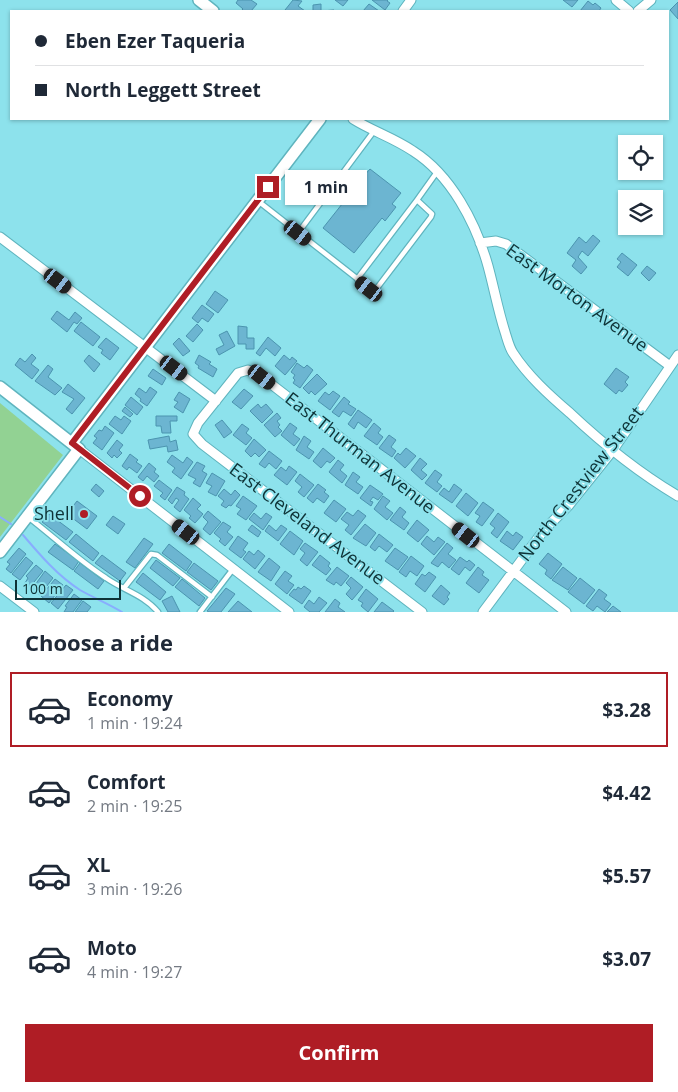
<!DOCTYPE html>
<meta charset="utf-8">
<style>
:root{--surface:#fff;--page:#f6f6f7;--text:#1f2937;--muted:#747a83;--line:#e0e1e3;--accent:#af1d25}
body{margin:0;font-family:"Open Sans",sans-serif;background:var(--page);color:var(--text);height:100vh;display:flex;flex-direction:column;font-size:19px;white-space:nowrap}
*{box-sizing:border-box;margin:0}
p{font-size:16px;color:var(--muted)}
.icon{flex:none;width:28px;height:28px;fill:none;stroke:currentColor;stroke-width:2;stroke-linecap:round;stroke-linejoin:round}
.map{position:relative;height:612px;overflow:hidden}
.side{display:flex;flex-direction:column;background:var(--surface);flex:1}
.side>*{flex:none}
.hud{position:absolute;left:10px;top:10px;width:659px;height:110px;border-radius:0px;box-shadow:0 1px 4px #0004;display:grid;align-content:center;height:110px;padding:0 25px;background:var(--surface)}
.tools{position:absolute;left:618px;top:135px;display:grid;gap:10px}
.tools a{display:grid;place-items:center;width:45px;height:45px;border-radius:0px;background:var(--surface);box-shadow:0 1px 4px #0004;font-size:25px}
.scale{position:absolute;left:15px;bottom:12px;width:106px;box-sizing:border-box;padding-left:5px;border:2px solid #0e3337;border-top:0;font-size:14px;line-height:18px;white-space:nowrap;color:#0e3337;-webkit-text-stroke:4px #8de2ec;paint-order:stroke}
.end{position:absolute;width:22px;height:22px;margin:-11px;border:6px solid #af1d25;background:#fff;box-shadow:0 0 0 2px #fff}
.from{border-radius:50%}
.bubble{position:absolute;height:35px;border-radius:0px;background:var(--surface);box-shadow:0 1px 4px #0004;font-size:16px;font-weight:700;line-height:35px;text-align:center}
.car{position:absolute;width:15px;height:30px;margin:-15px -8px;border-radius:6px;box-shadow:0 0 4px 1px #0007;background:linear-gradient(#222 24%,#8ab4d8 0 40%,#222 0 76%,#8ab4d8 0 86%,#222 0)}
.hud b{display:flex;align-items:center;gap:18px;height:48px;font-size:19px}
.hud b+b{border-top:1px solid var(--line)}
.hud i{width:12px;height:12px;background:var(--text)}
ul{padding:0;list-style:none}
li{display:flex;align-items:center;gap:15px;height:75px;margin:0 10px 8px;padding:0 15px;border:2px solid transparent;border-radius:0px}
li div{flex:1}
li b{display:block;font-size:19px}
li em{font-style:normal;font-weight:700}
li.active{border-color:var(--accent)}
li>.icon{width:45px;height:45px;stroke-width:1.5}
h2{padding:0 25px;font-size:22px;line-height:60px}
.primary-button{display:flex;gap:10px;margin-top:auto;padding:10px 25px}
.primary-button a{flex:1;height:58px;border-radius:0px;background:var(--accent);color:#fff;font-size:20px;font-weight:700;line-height:58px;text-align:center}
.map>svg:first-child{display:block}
.green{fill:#92d293}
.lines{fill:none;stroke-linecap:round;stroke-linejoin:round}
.stream{stroke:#88adfe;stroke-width:2}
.building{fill:#6cb5d1;stroke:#4b94af}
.service-casing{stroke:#5fb4be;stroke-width:7}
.minor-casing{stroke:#5fb4be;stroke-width:11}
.tertiary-casing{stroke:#5fb4be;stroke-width:14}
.service{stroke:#fff;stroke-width:4.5}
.minor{stroke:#fff;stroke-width:9}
.tertiary{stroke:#fff;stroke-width:11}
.route{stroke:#af1d25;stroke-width:6}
.poi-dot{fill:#af1d25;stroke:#8de2ec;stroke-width:2}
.labels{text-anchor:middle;stroke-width:4;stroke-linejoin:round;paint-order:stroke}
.street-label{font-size:18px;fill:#0e3337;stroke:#8de2ec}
.poi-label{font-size:18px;fill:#0e3337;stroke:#8de2ec;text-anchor:end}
</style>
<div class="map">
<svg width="678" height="612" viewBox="0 0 678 612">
<rect width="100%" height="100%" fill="#8de2ec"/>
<!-- green -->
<path class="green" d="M0,403L63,455L0,537Z"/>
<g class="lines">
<!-- stream -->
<path class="stream" d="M0,517L11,524
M23,535C40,555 58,576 80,590C94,598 109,604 122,612"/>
</g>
<!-- building -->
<path class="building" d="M238,0H251L257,4L251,11H241L243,9L236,3Z
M293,0L302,1L298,6L305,11H287L285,10Z
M335,0H348L343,6Z
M372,0H388L387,1L390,3L385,10Z
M563,0H578L572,7Z
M588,1L593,5L595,3L601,8L599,11H580Z
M678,2V19L670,10Z
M321,4V11L334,10V11H313V5Z
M369,4L379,11H363Z
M370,169L401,193L392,204L396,207L385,221L382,218L354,253L323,228L350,194L346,191L357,177L361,179Z
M593,235L600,241L588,256L582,251L578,257L587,267L581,274L572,266L576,260L567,253L579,237L586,243Z
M622,253L637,265L628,276L617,267L621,262L617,259Z
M647,266L656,273L649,281L641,273Z
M215,291L228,300L218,313L206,304Z
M202,305L214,314L208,322L202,318L198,323L192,318Z
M57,311L69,320L75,312L82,318L77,324L74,322L67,332L51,319Z
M81,322L100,337L93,346L74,331Z
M197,324L203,330L193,342L186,336Z
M238,326L247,327V338H254V349H246V344H238Z
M227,331L235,346L219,355L216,349L224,345L219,335Z
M268,337L281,348L275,356L266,348L260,356L256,353Z
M106,338L119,348L110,360L101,353L103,350L98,347Z
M179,338L190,351L183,356L173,344Z
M32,354L36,358L31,364L39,370L32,379L15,365L20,358L25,362Z
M89,355L100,364L94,372L84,361Z
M199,355L211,362L209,364L217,369L213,377L198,368L199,366L195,363Z
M284,355L290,360L292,357L297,361L285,375L275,366Z
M297,363L304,368L307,365L313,370L300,388L293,383L295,380L293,378L295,375L291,372Z
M48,365L53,369L48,377L62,388L55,395L35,381Z
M616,368L629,377L625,382L628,385L622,392L619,390L616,394L604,384Z
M153,369L166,378L162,385L148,376Z
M317,374L327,384L315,395L311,391L309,394L303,388Z
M68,384L85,398L72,414L66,409L74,399L62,392Z
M150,387L157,392L147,406L140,401L141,399L135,394L139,388L146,393Z
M244,389L253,396L241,409L232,402Z
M333,391L340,396L330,410L318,401L325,392L329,395Z
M179,392L190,399L183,413L174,407L178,402L174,400Z
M131,397L143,407L137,415L125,405Z
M344,397L350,402L348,404L356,409L351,416L343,411L339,417L332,412Z
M258,404L261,408L266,404L273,412L262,423L250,411Z
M125,407L133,414L130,417L122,411Z
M358,410L372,420L366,428L358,422L354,429L348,424Z
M277,413L281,418L277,421L280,425L278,427L282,431L275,437L264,425Z
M115,416L121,420L124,416L131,421L122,434L109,424Z
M156,416H177V421H170L171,433H162L161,426H156Z
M222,420L232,432L224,438L215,425Z
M290,423L297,428L293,434L300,439L294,446L281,435Z
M374,423L381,429L378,433L383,437L377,445L364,436Z
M242,424L249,429L246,433L252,438L246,445L233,435Z
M105,426L114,433L102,450L93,443L97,438L94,436L99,430L102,431Z
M389,435L396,440L391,447L396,451L392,457L379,448Z
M169,436L170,442L176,440L178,450L168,452L167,446L150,449L148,440Z
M304,436L311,441L307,447L314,452L309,459L296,450Z
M254,439L266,450L259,457L255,453L251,457L245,451Z
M117,440L123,445L119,450L122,453L117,458L114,455L112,458L107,453Z
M323,448L335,458L330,463L327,461L321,468L313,461Z
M406,448L416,456L405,468L394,458L398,453L400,455Z
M269,451L282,461L276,469L269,463L265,468L259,464Z
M130,454L138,460L136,462L142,466L137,473L129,467L127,470L122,466Z
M172,455L183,463L187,457L193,462L181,479L172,472L175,468L167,462Z
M420,458L427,464L421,470L427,475L422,480L411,470Z
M338,460L344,465L340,470L347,476L342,483L329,472Z
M197,462L205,466L202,471L207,474L200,487L193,483L196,479L188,475Z
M149,463L156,469L154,472L159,476L154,482L147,476L143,481L138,477Z
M289,466L297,472L287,485L274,475L281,467L286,471Z
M435,470L442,475L437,482L442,486L437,492L425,483Z
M353,472L360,477L356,482L363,487L358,494L345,485Z
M212,473L225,481L216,496L208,492L212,486L206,483Z
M300,474L314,485L304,497L298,492L302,487L295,481Z
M159,480L172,490L165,500L160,496L163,493L154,486Z
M96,484L104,491L99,497L91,490Z
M318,484L326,490L324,492L329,496L324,503L317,498L313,503L307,498Z
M454,484L462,490L452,503L439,494L444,488L449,492Z
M370,485L383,494L378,500L373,497L370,501L373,502L371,506L360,498Z
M177,487L185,492L184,495L189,499L180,512L174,507L179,500L176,498L172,504L168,500Z
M224,489L231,495L235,490L240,495L231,506L229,505L226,508L221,505L224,501L218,496Z
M466,493L478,503L468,516L456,506Z
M243,496L257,506L246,520L237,514L241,509L236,506Z
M383,496L390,501L385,507L393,513L387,520L374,509Z
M193,498L201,505L197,509L203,514L195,523L189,518L191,516L184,510Z
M334,500L346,509L336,522L324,513Z
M77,501L97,516L87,529L67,514Z
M483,502L494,510L482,526L476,522L480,516L475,513Z
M400,507L406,512L402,517L409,523L404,530L390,520Z
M358,510L366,516L351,535L345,530L349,525L341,519L347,512L353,516Z
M208,511L221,522L210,535L203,529L208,522L203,517Z
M254,513L261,519L266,513L272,517L263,530L249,519Z
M498,513L509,522L497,538L491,533L495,528L490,524Z
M49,514L73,532L66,540L42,522Z
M113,516L125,524L118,534L106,525Z
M417,520L429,530L418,542L407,533Z
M223,522L231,527L227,532L233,537L225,546L219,541L221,539L214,533Z
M365,524L376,533L366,546L353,538Z
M252,525L261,532L258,537L248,530Z
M269,525L276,531L281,525L287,529L278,541L265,531Z
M290,531L303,541L294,555L280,544Z
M507,531L513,536L516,532L523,537L513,550L500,541Z
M76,534L99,553L93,561L69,542Z
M379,534L393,545L387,552L379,546L375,551L370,547Z
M238,536L248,543L243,550L246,552L241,558L229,549Z
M427,536L434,542L438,537L445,542L434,555L421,544Z
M144,538L153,544L135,568L126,562Z
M305,543L318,552L307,566L300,560L305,553L300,549Z
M447,543L453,548L448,554L456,560L449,568L442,562L438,567L431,563Z
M55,544L79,561L73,570L48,552Z
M169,544L192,562L186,571L162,553Z
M19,548L26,554L11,573L6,569L10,564L7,562Z
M395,548L408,557L398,570L385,561Z
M258,550L265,556L255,569L243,559L249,551L254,555Z
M548,553L562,564L551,579L545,574L547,570L539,564Z
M102,555L126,573L120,581L95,563Z
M320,555L330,563L328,566L331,569L326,575L312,565Z
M411,556L424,566L417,576L410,571L406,577L399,572Z
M26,557L33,563L20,580L12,574Z
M460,557L467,562L469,560L475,565L470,571L465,567L459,575L451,569Z
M269,558L280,567L271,581L258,572Z
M156,560L180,578L173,586L150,568Z
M80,563L104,581L98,589L74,571Z
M194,563L218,581L211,590L187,572Z
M36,565L43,571L30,587L25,583L28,578L26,576Z
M337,567L349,576L341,586L336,582L334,585L326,580Z
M478,567L484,572L482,575L489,580L479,593L466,583Z
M563,567L577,578L568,590L552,580Z
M45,571L53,578L40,595L32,589Z
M285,571L292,576L288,581L294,585L287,594L275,584Z
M429,572L436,577L425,592L415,584L422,574L425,576Z
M143,573L166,592L160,600L136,582Z
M351,577L363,587L352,600L346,594L351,588L346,583Z
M580,578L595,590L584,604L568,592Z
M55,579L63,585L49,603L41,596Z
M182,579L205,598L199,606L175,587Z
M66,585L73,590L58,609L51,603Z
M441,585L450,593L447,597L449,599L444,605L432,596Z
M304,586L311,591L302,604L289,595L294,589L296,590L298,587L301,589Z
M226,588L235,594L221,612H209L207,611Z
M366,589L378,599L368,612L361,606L363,603L358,600Z
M599,589L607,595L604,599L611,604L605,612L597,606L593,611L586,606Z
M74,594L82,600L73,612H64L67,607L65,606Z
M172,596L180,612H168L162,601Z
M319,597L327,603L319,612H310L304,607L309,600L314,604Z
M335,599L340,603L338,607L345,612H325Z
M83,601L91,607L87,612H75Z
M238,601L252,612H228Z
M382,602L394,611L393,612H374Z
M613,606L621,612H607Z"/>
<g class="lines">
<defs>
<path id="service" d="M258,201L373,291L377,288L431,217L432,214L417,200L437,172
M298,233L374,131
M357,279L417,200
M28,517C54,537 78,560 106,578C123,590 144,595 158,612
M124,588L151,554L157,555L212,597
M200,612L233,569"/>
<path id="minor" d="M616,0L629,11
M403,11L411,0
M638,11L651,0
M353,119C372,131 394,138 413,151C451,175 476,223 488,266C494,288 498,310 505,332C507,338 509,347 513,353C528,376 549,395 570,413C603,444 639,473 678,496
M0,237L216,401
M480,243L496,241L506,244L670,366
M79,449L289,612
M0,586L34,612
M422,612L202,444L193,434L198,423L238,373L248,370L262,377L566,612
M483,612L544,530L569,505L613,450L678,355"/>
<path id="tertiary" d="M199,0L213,11
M0,387L79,449L0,552
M72,443L320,119"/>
</defs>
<!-- service casing -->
<use href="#service" class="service-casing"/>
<!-- minor casing -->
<use href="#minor" class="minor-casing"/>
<!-- tertiary casing -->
<use href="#tertiary" class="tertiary-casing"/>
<!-- service -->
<use href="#service" class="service"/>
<!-- minor -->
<use href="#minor" class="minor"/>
<!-- tertiary -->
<use href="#tertiary" class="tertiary"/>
</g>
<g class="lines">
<!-- route -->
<path class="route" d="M140,496L72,443L268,187"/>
</g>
<!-- markers -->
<circle class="poi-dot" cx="84" cy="514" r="5"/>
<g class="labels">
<!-- street labels -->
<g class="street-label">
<text transform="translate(577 298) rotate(36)" y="6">East Morton Avenue</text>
<text transform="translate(360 453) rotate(38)" y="6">East Thurman Avenue</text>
<text transform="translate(581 484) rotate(-52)" y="6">North Crestview Street</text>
<text transform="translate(307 524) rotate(37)" y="6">East Cleveland Avenue</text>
</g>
<!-- poi labels -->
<g class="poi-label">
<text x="74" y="520">Shell</text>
</g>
</g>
</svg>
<div class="tools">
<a><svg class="icon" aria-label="locate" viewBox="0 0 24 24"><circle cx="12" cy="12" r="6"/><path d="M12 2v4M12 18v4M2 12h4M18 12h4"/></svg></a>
<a><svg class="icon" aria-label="layers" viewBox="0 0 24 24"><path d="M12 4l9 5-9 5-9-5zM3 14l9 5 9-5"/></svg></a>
</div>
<div class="scale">100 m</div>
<i class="end from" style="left:140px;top:496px"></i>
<i class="end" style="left:268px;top:187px"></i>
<div class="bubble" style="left:285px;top:170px;width:82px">1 min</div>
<i class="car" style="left:298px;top:233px;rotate:128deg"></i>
<i class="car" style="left:58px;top:281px;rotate:127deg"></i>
<i class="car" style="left:369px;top:289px;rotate:308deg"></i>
<i class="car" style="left:174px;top:368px;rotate:127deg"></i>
<i class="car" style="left:262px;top:377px;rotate:128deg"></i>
<i class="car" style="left:186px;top:532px;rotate:308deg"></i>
<i class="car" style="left:466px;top:535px;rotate:308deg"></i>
<div class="hud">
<b><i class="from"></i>Eben Ezer Taqueria</b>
<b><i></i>North Leggett Street</b>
</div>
</div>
<section class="side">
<h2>Choose a ride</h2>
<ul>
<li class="active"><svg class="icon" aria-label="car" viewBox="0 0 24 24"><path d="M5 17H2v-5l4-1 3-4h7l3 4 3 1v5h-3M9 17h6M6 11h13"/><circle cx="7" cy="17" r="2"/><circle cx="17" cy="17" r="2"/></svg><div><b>Economy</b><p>1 min · 19:24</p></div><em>$3.28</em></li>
<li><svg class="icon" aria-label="car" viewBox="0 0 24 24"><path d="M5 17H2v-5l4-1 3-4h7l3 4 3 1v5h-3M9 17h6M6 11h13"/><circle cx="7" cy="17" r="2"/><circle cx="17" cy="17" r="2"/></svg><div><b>Comfort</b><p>2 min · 19:25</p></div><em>$4.42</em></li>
<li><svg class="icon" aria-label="car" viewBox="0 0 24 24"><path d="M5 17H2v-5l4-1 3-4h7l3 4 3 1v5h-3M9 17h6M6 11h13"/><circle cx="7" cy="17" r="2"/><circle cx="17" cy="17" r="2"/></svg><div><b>XL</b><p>3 min · 19:26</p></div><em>$5.57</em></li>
<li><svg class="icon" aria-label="car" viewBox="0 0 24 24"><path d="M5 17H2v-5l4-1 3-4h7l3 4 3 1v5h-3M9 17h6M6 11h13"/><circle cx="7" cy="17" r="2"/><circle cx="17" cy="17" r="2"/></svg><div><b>Moto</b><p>4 min · 19:27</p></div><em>$3.07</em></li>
</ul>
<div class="primary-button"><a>Confirm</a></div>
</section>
